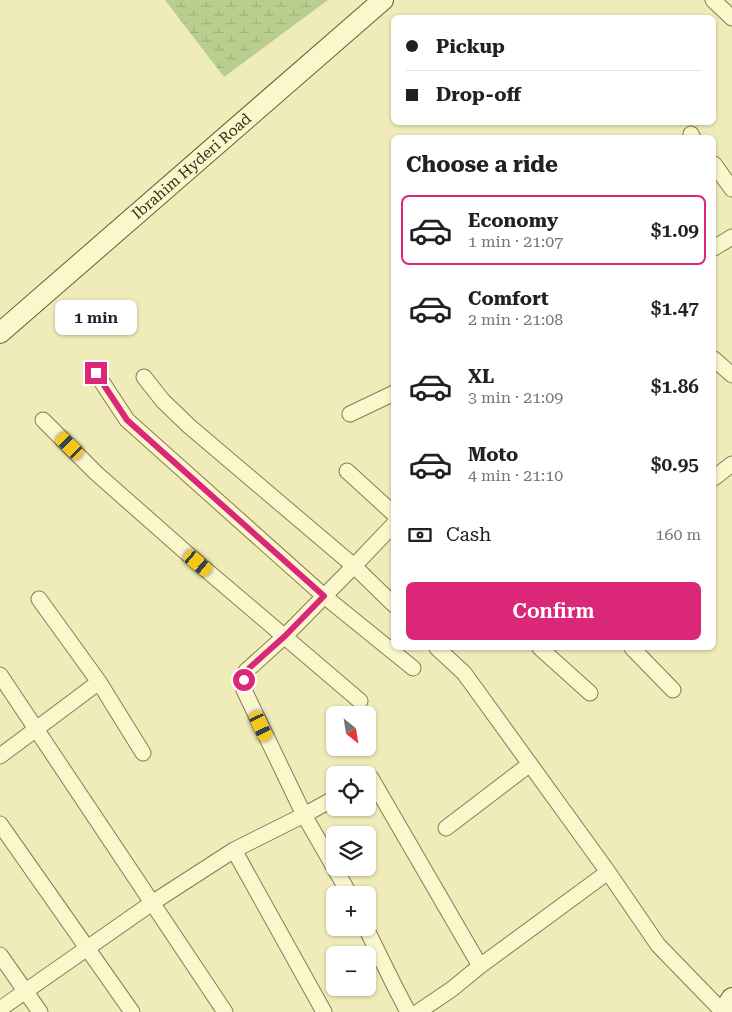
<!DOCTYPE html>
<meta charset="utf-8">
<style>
:root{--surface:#fff;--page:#f6f6f6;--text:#202124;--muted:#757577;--line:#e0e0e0;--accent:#db2777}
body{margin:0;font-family:"Roboto Serif",serif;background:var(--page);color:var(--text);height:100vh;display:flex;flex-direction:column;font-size:19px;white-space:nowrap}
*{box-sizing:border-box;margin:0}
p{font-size:16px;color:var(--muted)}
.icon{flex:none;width:28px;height:28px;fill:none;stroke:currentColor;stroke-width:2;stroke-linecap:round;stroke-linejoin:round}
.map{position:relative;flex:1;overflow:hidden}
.panel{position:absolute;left:391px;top:135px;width:325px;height:515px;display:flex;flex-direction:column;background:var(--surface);border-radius:8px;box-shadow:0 1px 4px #0004}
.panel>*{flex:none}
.hud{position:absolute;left:391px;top:15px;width:325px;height:110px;border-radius:8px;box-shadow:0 1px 4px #0004;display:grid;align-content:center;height:110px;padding:0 15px;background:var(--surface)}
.needle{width:32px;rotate:150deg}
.fabs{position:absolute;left:326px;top:706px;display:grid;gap:10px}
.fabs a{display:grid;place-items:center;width:50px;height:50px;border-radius:8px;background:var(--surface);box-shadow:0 1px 4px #0004;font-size:25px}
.end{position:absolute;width:22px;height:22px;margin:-11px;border:6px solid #db2777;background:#fff;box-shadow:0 0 0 2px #fff}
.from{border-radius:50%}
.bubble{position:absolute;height:35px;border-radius:8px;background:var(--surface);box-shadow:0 1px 4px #0004;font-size:16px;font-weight:600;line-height:35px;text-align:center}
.car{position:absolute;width:15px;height:30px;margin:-15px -8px;border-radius:6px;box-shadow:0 0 4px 1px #0007;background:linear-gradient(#f5c518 24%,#345 0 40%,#f5c518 0 76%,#345 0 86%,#f5c518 0)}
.hud b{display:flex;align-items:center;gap:18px;height:48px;font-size:19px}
.hud b+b{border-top:1px solid var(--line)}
.hud i{width:12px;height:12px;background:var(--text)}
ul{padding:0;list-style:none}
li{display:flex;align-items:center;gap:15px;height:70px;margin:0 10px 8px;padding:0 5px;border:2px solid transparent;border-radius:8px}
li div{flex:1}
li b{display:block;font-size:19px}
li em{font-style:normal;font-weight:600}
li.on{border-color:var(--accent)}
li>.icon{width:45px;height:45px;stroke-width:1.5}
h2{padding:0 15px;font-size:22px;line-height:60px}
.pay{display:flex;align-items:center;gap:12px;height:55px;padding:0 15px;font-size:19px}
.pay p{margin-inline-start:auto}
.cta{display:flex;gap:10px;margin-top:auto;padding:10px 15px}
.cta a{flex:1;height:58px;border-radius:8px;background:var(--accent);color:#fff;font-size:20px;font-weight:600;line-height:58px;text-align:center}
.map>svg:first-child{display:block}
.wetland{fill:url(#wetland-marsh)}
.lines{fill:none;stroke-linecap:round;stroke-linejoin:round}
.street-casing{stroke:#887b53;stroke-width:17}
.secondary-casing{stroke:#695b37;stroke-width:22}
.street{stroke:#fbf7cd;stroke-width:15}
.secondary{stroke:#fbf7cd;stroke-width:20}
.route{stroke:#db2777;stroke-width:6}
.labels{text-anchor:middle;stroke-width:5;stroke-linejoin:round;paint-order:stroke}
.street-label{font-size:15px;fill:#362d1a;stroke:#f7f4ca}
</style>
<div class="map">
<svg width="732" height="1012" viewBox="0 0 732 1012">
<defs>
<pattern id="wetland-marsh" width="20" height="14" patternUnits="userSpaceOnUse" patternTransform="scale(1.25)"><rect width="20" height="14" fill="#b9ce8e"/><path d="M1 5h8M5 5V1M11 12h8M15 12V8" fill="none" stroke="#a0b17a"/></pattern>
</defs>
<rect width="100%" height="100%" fill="#f0ecba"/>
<!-- wetland -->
<path class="wetland" d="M165,0H328L224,77Z"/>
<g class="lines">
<defs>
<path id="street" d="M713,0L732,18
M691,134L693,138
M714,164L732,189
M714,248L732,237
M714,359L732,375
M96,373L127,420L324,596L413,668
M144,377L163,401L189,426L354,566L394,605
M350,414L394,393
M43,420L96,473L198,563L360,701
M347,471L394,514
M714,478L732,464
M39,599L99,682L143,753
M437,648L464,673L608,872L658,945L723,1012
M540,648L590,693
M632,648L673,690
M0,675L225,1012
M0,756L99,682
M368,780L371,778L480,966
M0,824L132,1012
M446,828L530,764
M234,850L324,1012
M350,895L304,815L244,690V680L246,671L285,636L354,566L394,524
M366,928L394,985L408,1012
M0,955L40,1012
M0,1009L152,903L234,850L304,815L335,798
M418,1012L452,989L480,966L608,872"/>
<g id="secondary">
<path id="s1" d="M0,333L383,0"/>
<path d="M723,1012L732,998"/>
</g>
</defs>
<!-- street casing -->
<use href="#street" class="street-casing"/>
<!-- secondary casing -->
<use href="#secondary" class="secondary-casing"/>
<!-- street -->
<use href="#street" class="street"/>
<!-- secondary -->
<use href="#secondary" class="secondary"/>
</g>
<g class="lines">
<!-- route -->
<path class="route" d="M96,373L127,420L324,596L285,636L246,671L244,680"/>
</g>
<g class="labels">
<!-- street labels -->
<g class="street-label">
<text dy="5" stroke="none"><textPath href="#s1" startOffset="254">Ibrahim Hyderi Road</textPath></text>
</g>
</g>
</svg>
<div class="fabs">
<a><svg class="needle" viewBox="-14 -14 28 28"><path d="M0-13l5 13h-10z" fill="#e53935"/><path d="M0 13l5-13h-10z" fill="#757577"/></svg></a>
<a><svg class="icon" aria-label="locate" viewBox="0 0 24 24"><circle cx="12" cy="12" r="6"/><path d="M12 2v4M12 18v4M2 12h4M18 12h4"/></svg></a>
<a><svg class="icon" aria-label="layers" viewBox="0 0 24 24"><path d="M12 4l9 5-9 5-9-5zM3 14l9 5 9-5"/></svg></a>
<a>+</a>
<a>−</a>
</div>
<i class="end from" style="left:244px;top:680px"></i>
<i class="end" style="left:96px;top:373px"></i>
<div class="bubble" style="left:55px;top:300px;width:82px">1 min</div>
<i class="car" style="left:70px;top:446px;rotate:315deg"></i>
<i class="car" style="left:198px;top:563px;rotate:130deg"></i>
<i class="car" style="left:261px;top:726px;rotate:155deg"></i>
<div class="hud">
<b><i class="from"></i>Pickup</b>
<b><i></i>Drop-off</b>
</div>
<section class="panel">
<h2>Choose a ride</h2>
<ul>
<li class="on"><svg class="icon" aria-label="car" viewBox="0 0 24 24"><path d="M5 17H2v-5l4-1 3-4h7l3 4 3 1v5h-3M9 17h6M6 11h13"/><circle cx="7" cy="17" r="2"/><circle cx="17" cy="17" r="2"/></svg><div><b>Economy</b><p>1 min · 21:07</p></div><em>$1.09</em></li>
<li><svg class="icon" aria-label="car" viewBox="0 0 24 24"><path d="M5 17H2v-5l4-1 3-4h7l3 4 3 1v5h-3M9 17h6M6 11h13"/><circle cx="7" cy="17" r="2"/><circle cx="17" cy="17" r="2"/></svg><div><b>Comfort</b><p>2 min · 21:08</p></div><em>$1.47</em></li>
<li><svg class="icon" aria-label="car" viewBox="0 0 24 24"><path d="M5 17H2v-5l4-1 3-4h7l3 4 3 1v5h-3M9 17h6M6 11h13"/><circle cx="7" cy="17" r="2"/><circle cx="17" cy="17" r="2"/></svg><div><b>XL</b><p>3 min · 21:09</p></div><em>$1.86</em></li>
<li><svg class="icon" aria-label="car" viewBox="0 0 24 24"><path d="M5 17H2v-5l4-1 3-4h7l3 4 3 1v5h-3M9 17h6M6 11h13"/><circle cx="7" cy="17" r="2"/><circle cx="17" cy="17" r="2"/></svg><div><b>Moto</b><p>4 min · 21:10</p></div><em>$0.95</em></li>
</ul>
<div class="pay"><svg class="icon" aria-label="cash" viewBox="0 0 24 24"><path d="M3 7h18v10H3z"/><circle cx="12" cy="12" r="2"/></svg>Cash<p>160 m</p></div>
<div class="cta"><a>Confirm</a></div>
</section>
</div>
